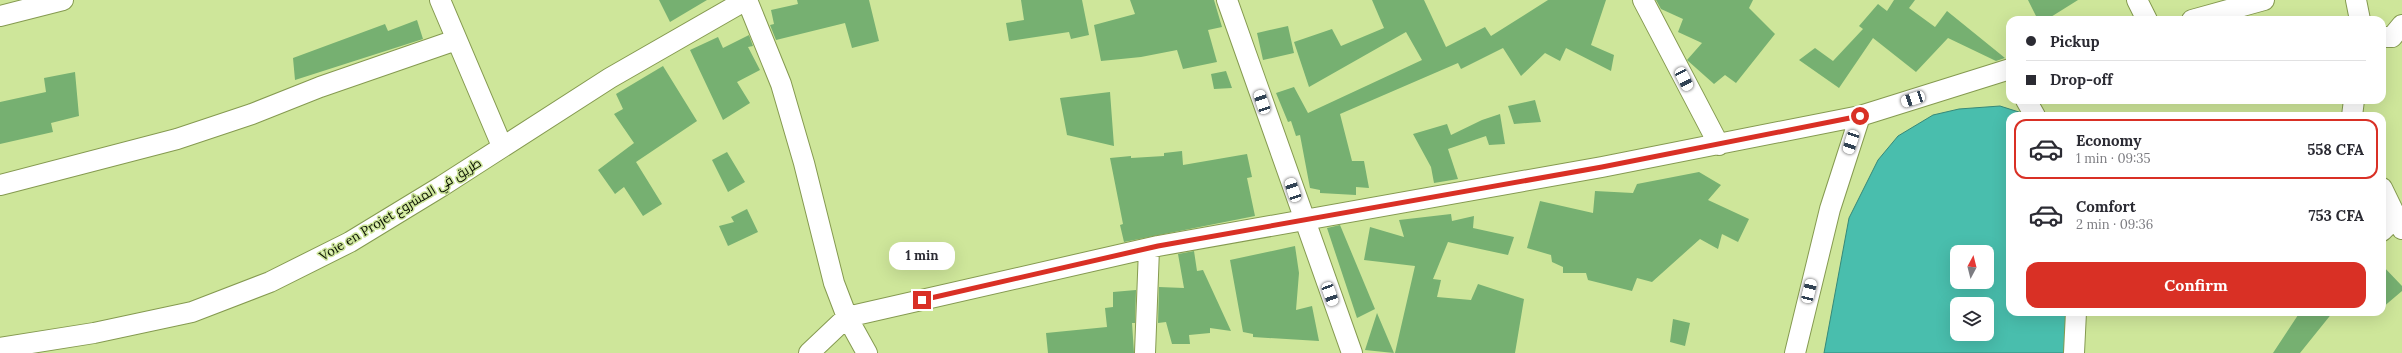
<!DOCTYPE html>
<meta charset="utf-8">
<style>
:root{--surface:#fff;--page:#f7f7f7;--text:#2b2b33;--muted:#7c7c81;--line:#e1e1e2;--accent:#d93025}
body{margin:0;font-family:Lora,Cairo,serif;background:var(--page);color:var(--text);height:100vh;display:flex;flex-direction:column;font-size:15px;white-space:nowrap}
*{box-sizing:border-box;margin:0}
p{font-size:13px;color:var(--muted)}
.icon{flex:none;width:22px;height:22px;fill:none;stroke:currentColor;stroke-width:2;stroke-linecap:round;stroke-linejoin:round}
.map{position:relative;flex:1;overflow:hidden}
.details{position:absolute;left:2006px;top:112px;width:380px;height:204px;display:flex;flex-direction:column;background:var(--surface);border-radius:12px;box-shadow:0 4px 16px #0002}
.details>*{flex:none}
.guide{position:absolute;left:2006px;top:16px;width:380px;height:88px;border-radius:12px;box-shadow:0 4px 16px #0002;display:grid;align-content:center;height:88px;padding:0 20px;background:var(--surface)}
.needle{width:26px;rotate:7deg}
.controls{position:absolute;left:1950px;top:245px;display:grid;gap:8px}
.controls a{display:grid;place-items:center;width:44px;height:44px;border-radius:8px;background:var(--surface);box-shadow:0 4px 16px #0002;font-size:20px}
.end{position:absolute;width:18px;height:18px;margin:-9px;border:5px solid #d93025;background:#fff;box-shadow:0 0 0 2px #fff}
.from{border-radius:50%}
.bubble{position:absolute;height:28px;border-radius:12px;background:var(--surface);box-shadow:0 4px 16px #0002;font-size:13px;font-weight:700;line-height:28px;text-align:center}
.car{position:absolute;width:12px;height:24px;margin:-12px -6px;border-radius:5px;box-shadow:0 0 3px 1px #0007;background:linear-gradient(#fff 24%,#345 0 40%,#fff 0 76%,#345 0 86%,#fff 0)}
.guide b{display:flex;align-items:center;gap:14px;height:38px;font-size:15px}
.guide b+b{border-top:1px solid var(--line)}
.guide i{width:10px;height:10px;background:var(--text)}
ul{padding:7px 0 0;list-style:none}
li{display:flex;align-items:center;gap:12px;height:60px;margin:0 8px 6px;padding:0 12px;border:2px solid transparent;border-radius:12px}
li div{flex:1}
li b{display:block;font-size:15px}
li em{font-style:normal;font-weight:700}
li.active{border-color:var(--accent)}
li>.icon{width:36px;height:36px;stroke-width:1.5}
.button{display:flex;gap:8px;margin-top:auto;padding:8px 20px}
.button a{flex:1;height:46px;border-radius:12px;background:var(--accent);color:#fff;font-size:16px;font-weight:700;line-height:46px;text-align:center}
.map>svg:first-child{display:block}
.water{fill:#49bead;stroke:#368979;fill-rule:evenodd}
.building{fill:#76b071}
.lines{fill:none;stroke-linecap:round;stroke-linejoin:round}
.street-casing{stroke:#859a50;stroke-width:22}
.street{stroke:#fff;stroke-width:20}
.route{stroke:#d93025;stroke-width:5}
.labels{text-anchor:middle;stroke-width:3;stroke-linejoin:round;paint-order:stroke}
.street-label{font-size:13px;fill:#080e00;stroke:#cee69a}
</style>
<div class="map">
<svg width="2402" height="353" viewBox="0 0 2402 353">
<rect width="100%" height="100%" fill="#cee69a"/>
<!-- water -->
<path class="water" d="M2000,106L2022,113L2024,116H2010V312H2069L2064,353H1824L1849,218L1878,160L1898,136L1933,115L1959,109ZM1957,252H1987V282H1957ZM1957,304H1987V334H1957Z"/>
<!-- building -->
<path class="building" d="M659,0H707L670,22Z
M797,0H869L879,41L852,48L845,23L776,40L770,25L774,24L771,10L798,4Z
M1021,0H1082L1089,35L1071,39L1069,32L1009,41L1006,23L1024,20Z
M1130,0H1214L1222,27L1208,30L1217,62L1183,69L1177,50L1141,57L1101,61L1094,25L1135,14Z
M1372,0H1424L1446,47L1485,27L1491,36L1548,0H1606L1591,45L1614,55L1611,71L1566,48L1560,61L1545,53L1521,76L1503,48L1461,69L1458,63L1340,114L1352,161H1364L1369,188L1356,187V195L1320,193V190L1310,188L1300,135L1296,136L1291,121L1288,122L1276,93L1294,87L1308,113L1422,60L1406,32L1309,87L1294,42L1332,29L1341,46L1384,28Z
M1656,0H1753L1749,8L1775,34L1736,83L1725,75L1714,84L1687,60L1702,43L1678,32L1683,19L1661,9Z
M1894,0H1915L1909,8L1935,27L1947,11L2005,58L1996,61L1948,38L1916,72L1873,38L1839,88L1799,60L1815,48L1833,61L1863,29L1859,26L1878,4L1887,11Z
M2028,0H2078L2046,20H2038Z
M417,20L423,39L295,80L293,58L385,24L388,31Z
M1288,26L1294,53L1263,60L1257,33Z
M749,35L753,46L748,47L760,70L737,82L750,103L723,120L690,50L718,37L723,48Z
M663,66L697,121L636,162L662,204L643,216L624,187L615,194L598,170L634,143L614,114L623,109L616,94Z
M1226,71L1232,88L1214,89L1211,74Z
M75,72L79,116L51,123L53,132L0,144V102L46,92L44,78Z
M1110,92L1114,146L1067,135L1060,98Z
M1535,100L1541,122L1514,124L1508,106Z
M1500,114L1505,144L1489,145L1486,136L1448,149L1458,179L1434,183L1431,167L1413,134L1447,124L1451,135L1482,120Z
M1182,151L1183,165L1247,154L1252,177L1247,178L1255,216L1124,242L1120,225L1123,224L1110,158L1131,156V158L1164,156V153Z
M727,152L745,182L728,192L712,160Z
M1699,172L1721,185L1708,200L1749,219L1738,242L1722,234L1718,249L1700,239L1652,282L1637,278L1632,291L1588,280L1586,273H1563V267L1552,262L1551,255L1527,248L1540,201L1593,213L1595,191L1633,193L1637,184Z
M747,209L758,232L728,246L719,226L734,222L731,217Z
M1451,214L1452,221L1474,216L1473,228L1514,237L1508,255L1448,242L1433,279L1441,280L1437,297L1471,300L1478,284L1524,299L1515,353H1395L1415,266L1364,260L1370,227L1404,237L1399,220Z
M1340,225L1375,309L1357,318L1327,228Z
M1295,246L1299,273L1296,310L1312,306L1319,341L1253,337V334L1243,332L1230,260Z
M1194,251L1197,271L1203,270L1231,331L1210,328V333L1189,335L1190,344H1172L1166,322L1158,323L1159,287L1184,288L1178,254Z
M2382,265L2402,286V291L2382,308Z
M1136,290L1135,323H1132L1134,353H1048L1046,333L1107,327L1105,308L1113,307V292Z
M2300,312H2333L2300,353H2273Z
M1377,313L1394,353L1365,350Z
M1673,319L1690,323L1685,346L1670,342Z"/>
<g class="lines">
<defs>
<path id="street" d="M440,0L502,146
M747,0L781,84L804,163L834,283L847,317L867,353
M1227,0L1352,353
M1643,0L1719,145
M2137,0L2147,20
M2356,0L2360,20
M0,16L63,0
M2192,20L2264,0
M2382,37H2392L2402,25
M2026,100L2035,116
M2352,116L2354,100
M0,185L177,139L252,114L320,87L456,40
M2382,188L2402,229
M2382,231L2395,218
M0,348L94,333L192,312L270,282L350,242L442,186L610,78L746,0
M809,353L847,317L1158,246L1602,167L1860,116L2010,69
M1145,353L1149,249
M1795,353L1830,209L1860,116
M2074,353L2076,312"/>
</defs>
<!-- street casing -->
<use href="#street" class="street-casing"/>
<!-- street -->
<use href="#street" class="street"/>
</g>
<g class="lines">
<!-- route -->
<path class="route" d="M922,300L1158,246L1602,167L1860,116"/>
</g>
<g class="labels">
<!-- street labels -->
<g class="street-label">
<text transform="translate(400 209) rotate(-31)" y="5">Voie en Projet طريق في المشروع</text>
</g>
</g>
</svg>
<div class="controls">
<a><svg class="needle" viewBox="-14 -14 28 28"><path d="M0-13l5 13h-10z" fill="#e53935"/><path d="M0 13l5-13h-10z" fill="#7c7c81"/></svg></a>
<a><svg class="icon" aria-label="layers" viewBox="0 0 24 24"><path d="M12 4l9 5-9 5-9-5zM3 14l9 5 9-5"/></svg></a>
</div>
<i class="end from" style="left:1860px;top:116px"></i>
<i class="end" style="left:922px;top:300px"></i>
<div class="bubble" style="left:889px;top:242px;width:66px">1 min</div>
<i class="car" style="left:1684px;top:79px;rotate:153deg"></i>
<i class="car" style="left:1913px;top:99px;rotate:252deg"></i>
<i class="car" style="left:1262px;top:102px;rotate:341deg"></i>
<i class="car" style="left:1851px;top:142px;rotate:198deg"></i>
<i class="car" style="left:1293px;top:190px;rotate:341deg"></i>
<i class="car" style="left:1809px;top:291px;rotate:14deg"></i>
<i class="car" style="left:1330px;top:294px;rotate:160deg"></i>
<div class="guide">
<b><i class="from"></i>Pickup</b>
<b><i></i>Drop-off</b>
</div>
<section class="details">
<ul>
<li class="active"><svg class="icon" aria-label="car" viewBox="0 0 24 24"><path d="M5 17H2v-5l4-1 3-4h7l3 4 3 1v5h-3M9 17h6M6 11h13"/><circle cx="7" cy="17" r="2"/><circle cx="17" cy="17" r="2"/></svg><div><b>Economy</b><p>1 min · 09:35</p></div><em>558 CFA</em></li>
<li><svg class="icon" aria-label="car" viewBox="0 0 24 24"><path d="M5 17H2v-5l4-1 3-4h7l3 4 3 1v5h-3M9 17h6M6 11h13"/><circle cx="7" cy="17" r="2"/><circle cx="17" cy="17" r="2"/></svg><div><b>Comfort</b><p>2 min · 09:36</p></div><em>753 CFA</em></li>
</ul>
<div class="button"><a>Confirm</a></div>
</section>
</div>
